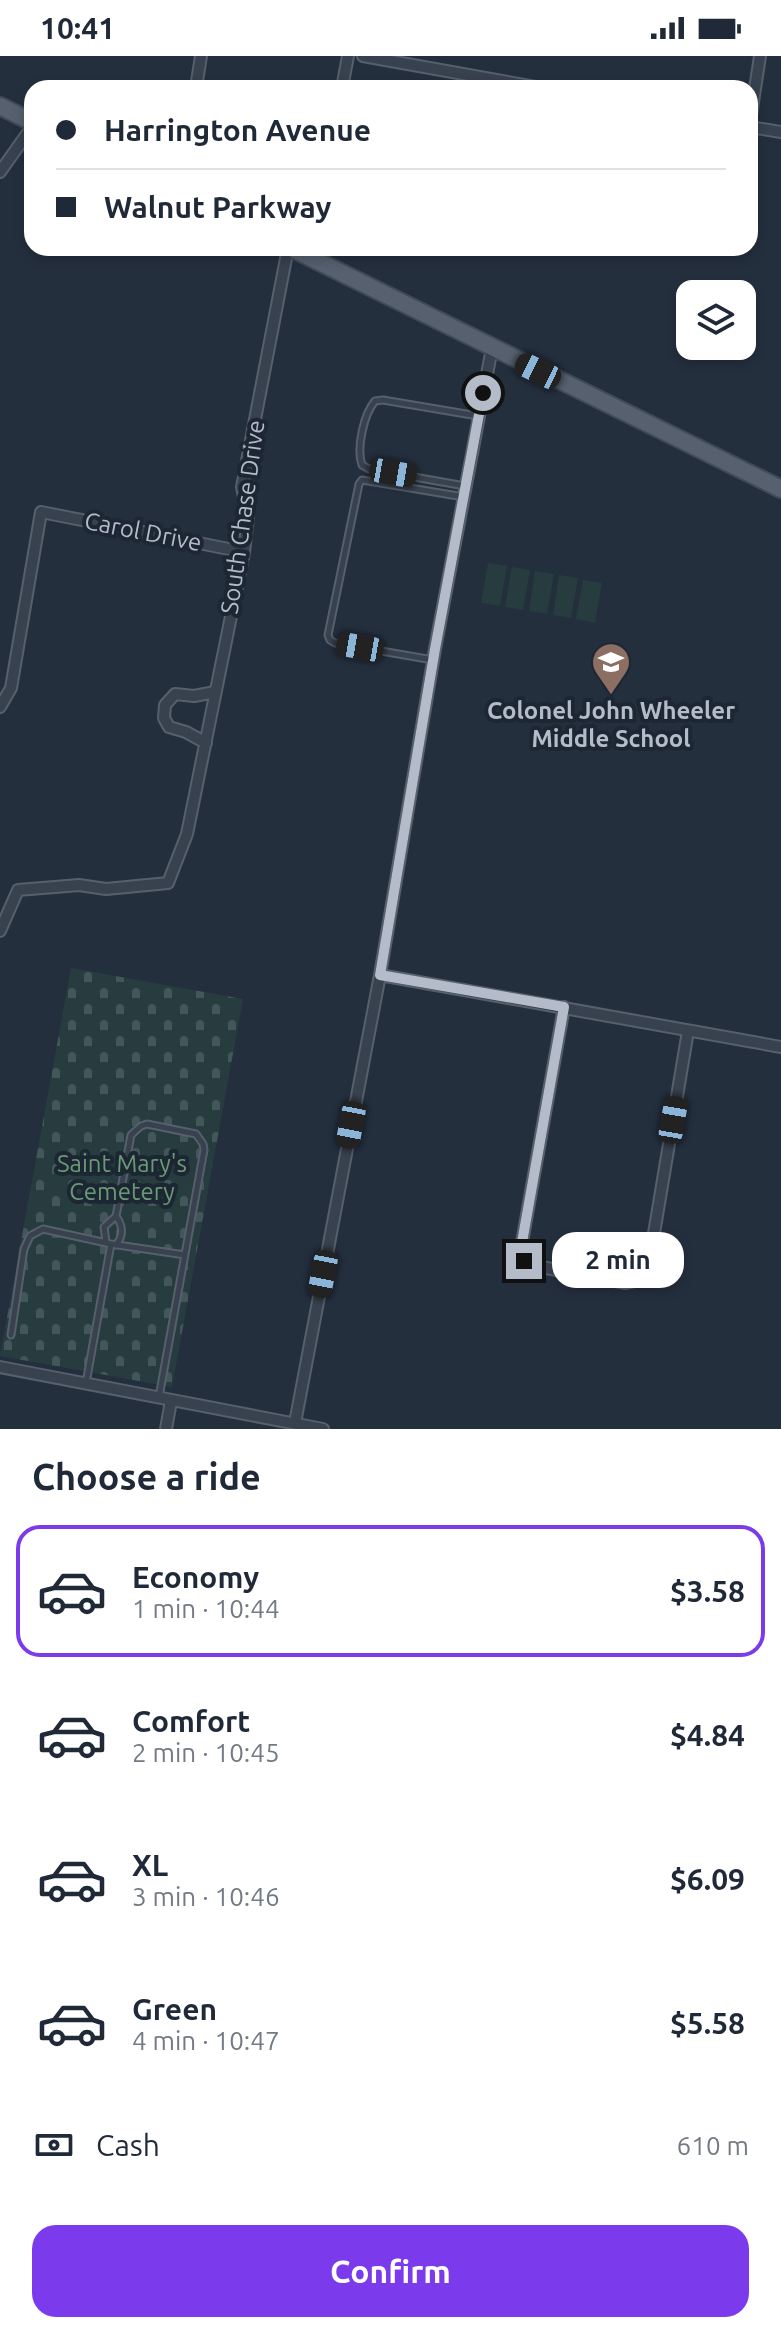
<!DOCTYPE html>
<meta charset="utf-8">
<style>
:root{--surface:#fff;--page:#f2f2f3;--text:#1f2937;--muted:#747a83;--line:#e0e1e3;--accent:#7c3aed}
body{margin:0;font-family:Ubuntu,sans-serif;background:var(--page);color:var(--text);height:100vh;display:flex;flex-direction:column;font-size:30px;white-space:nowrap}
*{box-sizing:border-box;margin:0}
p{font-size:26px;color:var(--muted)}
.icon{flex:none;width:44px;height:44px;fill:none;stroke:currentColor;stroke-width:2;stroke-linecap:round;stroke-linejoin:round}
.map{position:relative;height:1373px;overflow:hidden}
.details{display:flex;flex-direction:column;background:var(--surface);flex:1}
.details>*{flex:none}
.guide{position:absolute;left:24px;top:24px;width:734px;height:176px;border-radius:24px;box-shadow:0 4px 12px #0003;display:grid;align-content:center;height:176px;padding:0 32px;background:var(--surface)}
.controls{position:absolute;left:676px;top:224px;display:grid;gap:16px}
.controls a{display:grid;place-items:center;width:80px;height:80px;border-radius:16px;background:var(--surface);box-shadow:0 4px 12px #0003;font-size:40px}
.end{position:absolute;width:36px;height:36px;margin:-18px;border:10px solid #b4bcc9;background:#111;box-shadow:0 0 0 4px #111}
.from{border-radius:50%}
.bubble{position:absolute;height:56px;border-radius:24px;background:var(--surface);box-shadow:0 4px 12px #0003;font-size:26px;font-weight:700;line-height:56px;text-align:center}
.car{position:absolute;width:24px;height:48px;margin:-24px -12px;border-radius:10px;box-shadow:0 0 6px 2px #0007;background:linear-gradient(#222 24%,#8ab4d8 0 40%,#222 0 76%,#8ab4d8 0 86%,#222 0)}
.guide b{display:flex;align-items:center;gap:28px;height:76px;font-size:30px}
.guide b+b{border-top:2px solid var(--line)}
.guide i{width:20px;height:20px;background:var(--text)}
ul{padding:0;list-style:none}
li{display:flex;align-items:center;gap:24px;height:132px;margin:0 16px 12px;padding:0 16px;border:4px solid transparent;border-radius:24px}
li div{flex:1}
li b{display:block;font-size:30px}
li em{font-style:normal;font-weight:700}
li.current{border-color:var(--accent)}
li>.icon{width:72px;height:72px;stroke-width:1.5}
h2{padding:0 32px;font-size:36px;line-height:96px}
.pay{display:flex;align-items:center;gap:20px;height:88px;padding:0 32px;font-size:30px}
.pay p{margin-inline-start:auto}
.cta{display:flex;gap:16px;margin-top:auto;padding:16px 32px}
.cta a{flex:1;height:92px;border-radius:24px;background:var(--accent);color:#fff;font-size:32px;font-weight:700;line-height:92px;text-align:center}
.status{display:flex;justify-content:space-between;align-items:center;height:56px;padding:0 40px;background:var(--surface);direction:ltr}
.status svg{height:22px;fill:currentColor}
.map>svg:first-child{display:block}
.cemetery{fill:url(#cemetery-stones)}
.garden{fill:#263c3f}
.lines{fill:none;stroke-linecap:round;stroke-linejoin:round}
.service-casing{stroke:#565f6c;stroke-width:9}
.minor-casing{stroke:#565f6c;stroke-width:14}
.primary-casing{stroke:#414a57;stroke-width:20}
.service{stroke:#38414e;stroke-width:5}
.minor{stroke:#38414e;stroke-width:10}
.primary{stroke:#56606e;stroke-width:16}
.route{stroke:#b4bcc9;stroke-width:10}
.labels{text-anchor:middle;stroke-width:8;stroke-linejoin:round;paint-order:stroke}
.street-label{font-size:24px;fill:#b4bcc9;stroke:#1d2633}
.poi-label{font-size:24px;font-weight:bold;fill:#b4bcc9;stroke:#1d2633}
.park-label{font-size:24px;fill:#6b9a76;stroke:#1d2633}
</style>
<div class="status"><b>10:41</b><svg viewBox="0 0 49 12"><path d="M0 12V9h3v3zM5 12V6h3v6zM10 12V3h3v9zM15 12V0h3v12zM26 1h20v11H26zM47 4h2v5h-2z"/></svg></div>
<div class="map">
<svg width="781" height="1373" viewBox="0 0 781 1373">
<defs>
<pattern id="cemetery-stones" width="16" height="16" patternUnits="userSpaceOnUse" patternTransform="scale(2)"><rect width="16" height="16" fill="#263c3f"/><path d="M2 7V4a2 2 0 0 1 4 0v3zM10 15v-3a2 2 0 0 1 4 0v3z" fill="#435659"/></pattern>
</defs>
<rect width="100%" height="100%" fill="#242f3e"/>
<!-- cemetery -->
<path class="cemetery" d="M71,912L243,943L172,1331L0,1300Z"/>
<!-- garden -->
<path class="garden" d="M488,507L507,510L500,550L481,547Z
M512,511L530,514L523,554L505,551Z
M535,515L554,518L547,558L529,555Z
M559,519L578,522L571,562L553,559Z
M583,524L602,527L595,567L576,563Z"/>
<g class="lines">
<defs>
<path id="service" d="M465,430L369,413L362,409C356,392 364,358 375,345L383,344L478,360
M433,604L335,587L330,584L328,579L359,428L362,424L464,441
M106,1186L104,1171L116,1160
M116,1189C124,1179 123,1170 116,1160L131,1079L141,1070L147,1068L196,1078L203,1088L204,1094L159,1341
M11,1279L24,1193L30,1180L43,1173L111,1188L185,1199
M86,1327L111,1188"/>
<path id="minor" d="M363,0L541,32
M196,32L201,0
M342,32L348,0
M750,66L760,0
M750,71L781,76
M0,116L32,71
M0,651L11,632L41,456L244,496
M206,687L186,676L169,671L164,662L165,649L175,638L194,640L215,636
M0,875L18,834L79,829L106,833L168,827L187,778L244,496L248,462L242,431L288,192
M380,919L781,991
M564,951L521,1192L524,1205L536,1210L626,1227L639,1224L648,1213L688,975
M0,1311L323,1373
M295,1367L380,919L435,593L492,292
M166,1373L171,1345"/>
<path id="primary" d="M0,50L32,66
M291,192L781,433"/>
</defs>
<!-- service casing -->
<use href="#service" class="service-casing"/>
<!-- minor casing -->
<use href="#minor" class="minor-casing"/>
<!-- primary casing -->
<use href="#primary" class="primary-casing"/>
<!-- service -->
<use href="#service" class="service"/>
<!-- minor -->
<use href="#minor" class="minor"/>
<!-- primary -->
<use href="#primary" class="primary"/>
</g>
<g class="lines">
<!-- route -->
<path class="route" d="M483,337L435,593L380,919L564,951L521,1192L524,1205"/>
</g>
<!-- icons -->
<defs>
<symbol id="school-pin" viewBox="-11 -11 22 30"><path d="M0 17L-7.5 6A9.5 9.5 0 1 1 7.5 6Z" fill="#8d6e63" stroke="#1d2633"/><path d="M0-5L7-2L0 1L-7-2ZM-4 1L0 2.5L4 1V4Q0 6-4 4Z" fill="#fff"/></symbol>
</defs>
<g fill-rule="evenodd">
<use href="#school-pin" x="589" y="584" width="44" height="60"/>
</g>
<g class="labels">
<!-- street labels -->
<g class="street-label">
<text transform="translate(243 461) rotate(-82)" y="8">South Chase Drive</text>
<text transform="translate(143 476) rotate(11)" y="8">Carol Drive</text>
</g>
<!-- poi labels -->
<g class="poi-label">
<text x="611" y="663">Colonel John Wheeler<tspan x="611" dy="28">Middle School</tspan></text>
</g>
<!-- park labels -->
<g class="park-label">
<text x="122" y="1116">Saint Mary's<tspan x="122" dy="28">Cemetery</tspan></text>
</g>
</g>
</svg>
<div class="controls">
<a><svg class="icon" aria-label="layers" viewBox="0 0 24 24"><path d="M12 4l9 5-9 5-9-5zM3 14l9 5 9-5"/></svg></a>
</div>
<i class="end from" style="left:483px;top:337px"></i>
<i class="end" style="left:524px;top:1205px"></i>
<div class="bubble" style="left:552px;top:1176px;width:132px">2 min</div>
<i class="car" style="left:538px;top:315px;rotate:296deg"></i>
<i class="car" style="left:393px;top:417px;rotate:100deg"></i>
<i class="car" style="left:360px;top:591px;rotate:280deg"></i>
<i class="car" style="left:673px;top:1064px;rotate:10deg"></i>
<i class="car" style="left:351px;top:1069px;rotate:191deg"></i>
<i class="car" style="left:323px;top:1218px;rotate:191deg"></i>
<div class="guide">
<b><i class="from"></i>Harrington Avenue</b>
<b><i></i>Walnut Parkway</b>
</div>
</div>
<section class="details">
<h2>Choose a ride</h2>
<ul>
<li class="current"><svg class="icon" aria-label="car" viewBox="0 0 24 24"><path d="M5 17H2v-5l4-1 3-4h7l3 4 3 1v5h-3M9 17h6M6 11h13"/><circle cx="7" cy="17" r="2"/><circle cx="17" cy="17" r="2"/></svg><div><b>Economy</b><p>1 min · 10:44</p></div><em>$3.58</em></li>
<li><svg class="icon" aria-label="car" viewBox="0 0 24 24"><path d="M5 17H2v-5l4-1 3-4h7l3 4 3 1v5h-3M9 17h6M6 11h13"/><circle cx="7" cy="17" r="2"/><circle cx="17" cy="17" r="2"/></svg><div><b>Comfort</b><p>2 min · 10:45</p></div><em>$4.84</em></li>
<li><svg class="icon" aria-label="car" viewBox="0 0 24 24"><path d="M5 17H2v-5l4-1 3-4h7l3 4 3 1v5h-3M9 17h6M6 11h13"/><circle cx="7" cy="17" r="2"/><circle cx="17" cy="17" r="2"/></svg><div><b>XL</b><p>3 min · 10:46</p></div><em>$6.09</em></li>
<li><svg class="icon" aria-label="car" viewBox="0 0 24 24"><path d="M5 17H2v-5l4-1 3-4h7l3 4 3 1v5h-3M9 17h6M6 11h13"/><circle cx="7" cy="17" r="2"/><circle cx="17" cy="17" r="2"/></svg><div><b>Green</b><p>4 min · 10:47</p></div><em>$5.58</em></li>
</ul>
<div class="pay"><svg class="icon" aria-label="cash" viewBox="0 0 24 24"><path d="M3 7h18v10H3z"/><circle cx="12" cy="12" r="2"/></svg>Cash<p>610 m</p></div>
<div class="cta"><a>Confirm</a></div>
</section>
